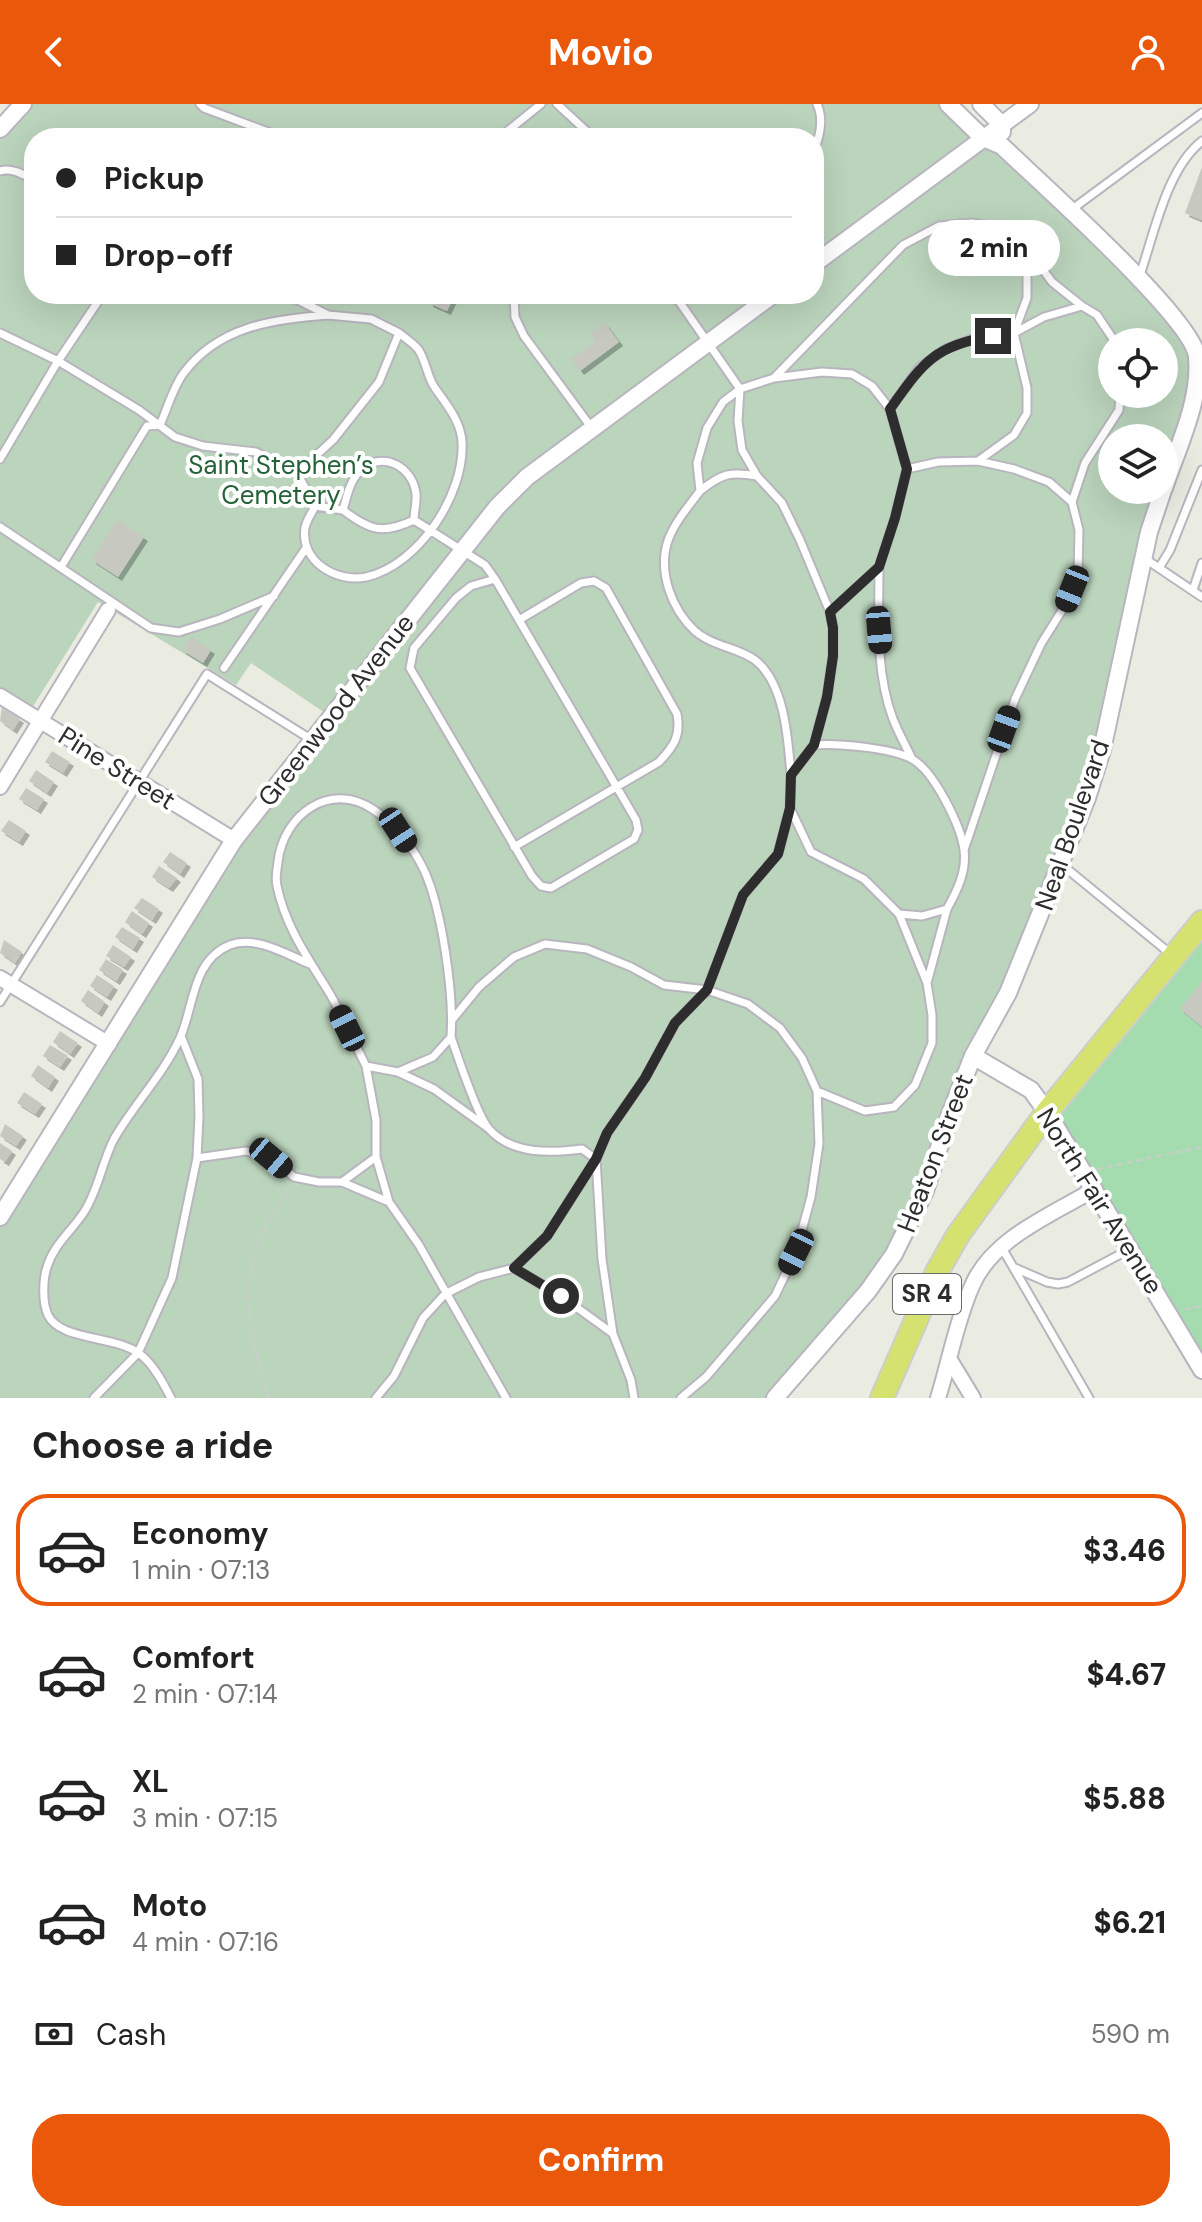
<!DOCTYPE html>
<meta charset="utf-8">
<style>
:root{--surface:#fff;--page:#f6f6f6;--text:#222;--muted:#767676;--line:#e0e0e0;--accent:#ea580c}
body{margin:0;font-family:"DM Sans",sans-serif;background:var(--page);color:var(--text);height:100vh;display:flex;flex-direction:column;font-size:30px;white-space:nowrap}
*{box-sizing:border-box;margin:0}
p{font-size:26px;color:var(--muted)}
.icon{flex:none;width:44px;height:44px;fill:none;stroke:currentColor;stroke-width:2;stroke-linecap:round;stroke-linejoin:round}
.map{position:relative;height:1294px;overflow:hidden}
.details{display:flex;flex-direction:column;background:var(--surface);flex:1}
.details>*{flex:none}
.banner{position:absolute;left:24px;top:24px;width:800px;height:176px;border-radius:32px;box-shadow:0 8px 32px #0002;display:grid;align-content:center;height:176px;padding:0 32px;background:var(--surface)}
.controls{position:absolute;left:1098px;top:224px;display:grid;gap:16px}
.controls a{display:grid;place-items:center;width:80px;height:80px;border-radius:50%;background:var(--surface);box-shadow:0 8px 32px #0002;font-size:40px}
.end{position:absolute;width:36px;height:36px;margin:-18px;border:10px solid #2d2d2d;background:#fff;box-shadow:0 0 0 4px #fff}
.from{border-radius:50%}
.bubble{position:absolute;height:56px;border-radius:28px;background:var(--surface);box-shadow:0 8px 32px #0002;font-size:26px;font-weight:800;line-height:56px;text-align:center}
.car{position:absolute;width:24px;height:48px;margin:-24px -12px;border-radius:10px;box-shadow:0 0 6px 2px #0007;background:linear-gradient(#222 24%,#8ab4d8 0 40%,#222 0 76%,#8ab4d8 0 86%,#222 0)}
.banner b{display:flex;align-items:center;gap:28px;height:76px;font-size:30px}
.banner b+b{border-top:2px solid var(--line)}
.banner i{width:20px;height:20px;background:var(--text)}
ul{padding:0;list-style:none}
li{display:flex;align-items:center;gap:24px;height:112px;margin:0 16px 12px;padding:0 16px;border:4px solid transparent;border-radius:32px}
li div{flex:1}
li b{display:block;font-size:30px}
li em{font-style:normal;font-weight:800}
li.selected{border-color:var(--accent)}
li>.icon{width:72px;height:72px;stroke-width:1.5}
h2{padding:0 32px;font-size:36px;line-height:96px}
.pay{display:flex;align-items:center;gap:20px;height:88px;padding:0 32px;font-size:30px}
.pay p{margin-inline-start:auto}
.action{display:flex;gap:16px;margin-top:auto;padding:16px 32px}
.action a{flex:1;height:92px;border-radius:32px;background:var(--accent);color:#fff;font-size:32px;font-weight:800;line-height:92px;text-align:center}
header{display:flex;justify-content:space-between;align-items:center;height:104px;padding:0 32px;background:var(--accent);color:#fff;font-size:36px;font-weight:800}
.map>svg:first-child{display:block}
.green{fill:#a5dcaf}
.cemetery{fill:#bbd4bc;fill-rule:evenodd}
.building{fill:#c7c8c0;filter:url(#shadow)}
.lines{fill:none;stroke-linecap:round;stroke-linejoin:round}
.service-casing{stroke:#b8b5bf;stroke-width:11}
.minor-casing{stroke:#b8b5bf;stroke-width:18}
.tertiary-casing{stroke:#b8b5bf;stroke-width:20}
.trunk-casing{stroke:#cdcdcd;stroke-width:26}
.path{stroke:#cdcdcd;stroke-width:2;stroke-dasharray:6 4;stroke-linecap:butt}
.service{stroke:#fff;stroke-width:7}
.minor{stroke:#fff;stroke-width:14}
.tertiary{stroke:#fff;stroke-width:16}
.trunk{stroke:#d5e270;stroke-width:22}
.route{stroke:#2d2d2d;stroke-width:10}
.labels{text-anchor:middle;stroke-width:8;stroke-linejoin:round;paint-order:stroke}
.shield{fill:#fff;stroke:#6c6c6c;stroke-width:2}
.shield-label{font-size:24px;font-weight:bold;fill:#2d2d2d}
.park-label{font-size:26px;fill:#256238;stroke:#fff}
.street-label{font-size:26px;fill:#2d2d2d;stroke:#fff}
</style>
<header><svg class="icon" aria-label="back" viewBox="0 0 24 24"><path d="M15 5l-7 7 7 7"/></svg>Movio<svg class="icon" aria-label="person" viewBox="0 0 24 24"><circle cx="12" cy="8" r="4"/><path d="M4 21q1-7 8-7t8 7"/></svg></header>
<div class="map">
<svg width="1202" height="1294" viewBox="0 0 1202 1294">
<defs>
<filter id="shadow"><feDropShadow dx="4" dy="4" stdDeviation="0" flood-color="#0004"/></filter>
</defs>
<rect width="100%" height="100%" fill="#ebece1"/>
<!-- green -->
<path class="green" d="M1202,818V1266L1047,1008Z"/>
<!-- cemetery -->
<path class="cemetery" d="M23,0H948L1145,180L1197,249L1164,383V334H1112V386H1163L1102,646L894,1150L775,1294H0V1113L234,736L331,613L251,559L236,581L98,498L32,604L0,584V25ZM34,34H814V190H34ZM1112,238H1164V290H1112Z"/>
<!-- building -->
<path class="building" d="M1202,63V116L1185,109Z
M433,190H455L447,207L429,199Z
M605,219L619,238L580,267L571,255L596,237L590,229Z
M117,416L144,433L118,473L92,456Z
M191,533L211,546L203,559L182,546Z
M2,603L20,615L13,626L0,617Z
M52,647L70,658L63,669L45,658Z
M36,666L54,678L47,689L29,677Z
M26,684L44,695L37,706L19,695Z
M9,716L26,727L19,738L1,727Z
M170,748L187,759L180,770L163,758Z
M159,762L177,774L169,784L152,773Z
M142,794L159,805L152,816L134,804Z
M132,807L149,819L142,830L125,818Z
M122,823L140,834L133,845L115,833Z
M4,836L22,848L15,859L0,849Z
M113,841L131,853L124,863L106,852Z
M106,855L123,866L116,877L99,866Z
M97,871L114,882L107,893L90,882Z
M1202,877V923L1180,905Z
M88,886L105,898L98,909L81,897Z
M60,927L78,939L70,950L53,938Z
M50,941L68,952L60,963L43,952Z
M38,961L55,973L48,984L31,972Z
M24,988L42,1000L35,1010L17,999Z
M5,1020L23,1032L16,1042L0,1032Z
M0,1039L12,1047L5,1058L0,1055Z"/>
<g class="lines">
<defs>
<path id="service" d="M200,0L204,4L284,34
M557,0L594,34
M499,34L541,0
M814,46C820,32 824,15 817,0
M0,67C11,63 24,71 34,76
M1071,106L1202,9
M1140,171C1154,130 1167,64 1202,37
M286,190L328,211L371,215L399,229
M514,190L515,213L524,232L591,323
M0,229L58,257L139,306L175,333L203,342L256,348L297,369
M774,274L903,141L939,122L972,119L1001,124L1027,144
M890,305L920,263L946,245L972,235L1014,229L1044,213L1082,202L1097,211L1115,238
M0,355L58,257L103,190
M978,357L1014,331L1027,309V284L1014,229L1027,194V144L1052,178L1082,202
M907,365L938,358L978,357L1014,365L1049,378L1072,398L1079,426L1078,469L1066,500L1041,540L1015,595L964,746
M757,372C730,367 721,370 700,387L697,359L707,324L723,298L740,285L774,274L822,268L852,270L872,282L890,305L907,365L895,414L879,463L830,508
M700,387C674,421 655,442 669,486C674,501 683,516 695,527C712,542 739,544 755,556C785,579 788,636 791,671
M1072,398L1085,359L1119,306L1120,290
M315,402L297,369L333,336L379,278L399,229C405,234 413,239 418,245C426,256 427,273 435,284C446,300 461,317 462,338C465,390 419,461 366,473C336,479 300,457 305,424C306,417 312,409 315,402L343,406
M414,416C382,431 369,426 343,406C347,392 350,376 361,366C383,346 413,363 416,390C417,398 414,408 414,416L485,461L495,475L636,716L638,726L634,735L551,784L541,782L532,772L410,564L414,544L456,494L471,482L495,475
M0,423L151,524L179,528L220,515L274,492
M1144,454L1202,493
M61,463L147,322L160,321C167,305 173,284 183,270C218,222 274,215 328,211
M879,463C879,512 875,567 893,615C898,628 906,642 912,655
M1159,464L1170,446L1202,366
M1193,486L1202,459
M224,564L306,444
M814,641C837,639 892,644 912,655C934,667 961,722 964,746C967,767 957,787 947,805
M790,704L811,748L864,775L899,810
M514,743L659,658C674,642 681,632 677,610L606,484L594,477L581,479L519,516
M1061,760L1172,851
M0,898L207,570L312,636
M452,916L479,883L514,853L545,840L587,845L631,863L664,881L707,886L748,900L780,924L802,954L817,987L819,1040L811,1093L796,1148L775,1192L706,1273L681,1294
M366,962C353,937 342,909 327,885C307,853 285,821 277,782C275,774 277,766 278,758C283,711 330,676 374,706C395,720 413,743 424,766C442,805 454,890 451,933
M817,987L865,1007L894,1003L915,981L932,939V911L927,879L899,810L922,812L947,805L927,879
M488,1024L434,985L398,968L433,953L451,933C458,953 477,1012 489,1025C512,1051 551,1049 582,1045L596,1055L547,1132L514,1164
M376,1053L389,1098L342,1078L376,1053V1016L366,962L398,968
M197,1054L246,1047L271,1054L294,1073L319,1078H342
M389,1098L419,1141L506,1294
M1002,1144L1089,1294
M1015,1164L1047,1178L1058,1180L1068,1178L1130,1145
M94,1294L138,1249L172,1174L197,1054L199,1012L198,975L181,932
M171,1294C163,1279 154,1261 140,1250C115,1231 60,1237 48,1211C42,1198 43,1175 47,1163C54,1140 72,1127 84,1108C98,1087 102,1058 114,1035C134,1000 163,971 180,934C194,903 192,856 230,841C256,831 287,851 310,860
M376,1294L394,1272L423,1214L445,1190L479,1173L514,1164L561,1192L612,1229
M634,1294L631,1276L613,1230L602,1155L596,1055L607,1029L645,974L675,919L707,886L743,791L778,750L790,704L791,671L814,641L827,593L833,552V524L830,508L800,436L782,399L757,372L742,346L738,317L740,285L674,190"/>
<path id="minor" d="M0,592L234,736
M0,683L108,506
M0,874L109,940
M950,1256L973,1294
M938,1294C949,1259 957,1215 972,1182C992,1134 1053,1110 1095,1085"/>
<path id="tertiary" d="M948,0L983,34L1002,42C1037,76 1194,215 1197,253C1201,297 1178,342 1164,384
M981,0L1002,21V28
M0,25L23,0
M814,160L1030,0
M973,952L1031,986L1047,1008L1202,1266
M0,1113L234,736L497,403L527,373L774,190
M775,1294L868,1187L894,1150L925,1087L949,1013L973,952L1008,889L1087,694L1102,646L1149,428L1163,386"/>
<path id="trunk" d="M882,1294L937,1168L958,1131L1047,1008L1202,818"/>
</defs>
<!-- service casing -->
<use href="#service" class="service-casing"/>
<!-- minor casing -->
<use href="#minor" class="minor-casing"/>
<!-- tertiary casing -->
<use href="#tertiary" class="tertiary-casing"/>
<!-- trunk casing -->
<use href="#trunk" class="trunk-casing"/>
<!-- path -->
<path class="path" d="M1097,1065L1202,1043
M1185,1205L1202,1202
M269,1294C255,1248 242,1203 253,1155C258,1133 279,1104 289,1083"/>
<!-- service -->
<use href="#service" class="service"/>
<!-- minor -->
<use href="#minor" class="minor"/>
<!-- tertiary -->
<use href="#tertiary" class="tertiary"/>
<!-- trunk -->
<use href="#trunk" class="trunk"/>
</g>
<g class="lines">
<!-- route -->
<path class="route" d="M561,1192L514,1164L547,1132L596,1055L607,1029L645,974L675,919L707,886L743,791L778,750L790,704L791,671L814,641L827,593L833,552V524L830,508L879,463L895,414L907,365L890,305C923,259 934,241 993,232"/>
</g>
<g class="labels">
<!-- shield labels -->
<rect class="shield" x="893" y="1170" width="68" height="40" rx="6"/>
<g class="shield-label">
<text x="927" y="1198">SR 4</text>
</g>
<!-- park labels -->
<g class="park-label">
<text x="281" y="370">Saint Stephen’s<tspan x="281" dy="30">Cemetery</tspan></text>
</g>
<!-- street labels -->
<g class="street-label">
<text transform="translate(336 606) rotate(-52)" y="9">Greenwood Avenue</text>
<text transform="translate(117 664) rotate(32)" y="9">Pine Street</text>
<text transform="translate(1072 721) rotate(-71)" y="9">Neal Boulevard</text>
<text transform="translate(935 1049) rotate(-69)" y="9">Heaton Street</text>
<text transform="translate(1100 1097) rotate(58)" y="9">North Fair Avenue</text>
</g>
</g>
</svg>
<div class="controls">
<a><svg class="icon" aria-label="locate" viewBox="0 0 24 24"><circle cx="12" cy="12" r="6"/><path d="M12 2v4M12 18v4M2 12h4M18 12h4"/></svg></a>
<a><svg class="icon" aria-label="layers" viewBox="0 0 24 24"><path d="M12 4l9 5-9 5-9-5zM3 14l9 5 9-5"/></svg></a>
</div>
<i class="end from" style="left:561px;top:1192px"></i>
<i class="end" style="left:993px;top:232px"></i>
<div class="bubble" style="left:928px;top:116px;width:132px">2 min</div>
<i class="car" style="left:1072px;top:485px;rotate:202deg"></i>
<i class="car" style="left:879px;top:526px;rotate:175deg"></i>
<i class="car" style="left:1004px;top:625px;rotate:20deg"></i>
<i class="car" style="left:398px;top:726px;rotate:147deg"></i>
<i class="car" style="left:347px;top:924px;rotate:334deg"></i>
<i class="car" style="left:271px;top:1054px;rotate:130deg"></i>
<i class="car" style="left:796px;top:1148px;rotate:206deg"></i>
<div class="banner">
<b><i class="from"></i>Pickup</b>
<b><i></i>Drop-off</b>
</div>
</div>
<section class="details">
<h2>Choose a ride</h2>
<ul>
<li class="selected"><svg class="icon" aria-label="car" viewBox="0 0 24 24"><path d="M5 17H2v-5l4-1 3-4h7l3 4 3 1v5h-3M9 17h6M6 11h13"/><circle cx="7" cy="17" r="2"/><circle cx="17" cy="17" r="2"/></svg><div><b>Economy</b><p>1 min · 07:13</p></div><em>$3.46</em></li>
<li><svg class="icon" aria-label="car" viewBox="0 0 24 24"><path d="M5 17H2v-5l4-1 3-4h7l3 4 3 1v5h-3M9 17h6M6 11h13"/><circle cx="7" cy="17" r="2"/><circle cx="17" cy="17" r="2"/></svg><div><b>Comfort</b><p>2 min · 07:14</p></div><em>$4.67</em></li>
<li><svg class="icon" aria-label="car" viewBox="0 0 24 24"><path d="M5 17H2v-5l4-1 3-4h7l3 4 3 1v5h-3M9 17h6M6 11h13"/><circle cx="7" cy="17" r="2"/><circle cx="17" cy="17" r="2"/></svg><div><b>XL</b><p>3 min · 07:15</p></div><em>$5.88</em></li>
<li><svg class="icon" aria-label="car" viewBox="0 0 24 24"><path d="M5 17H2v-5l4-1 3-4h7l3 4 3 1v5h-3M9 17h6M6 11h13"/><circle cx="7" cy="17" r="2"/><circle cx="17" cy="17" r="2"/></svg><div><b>Moto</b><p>4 min · 07:16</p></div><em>$6.21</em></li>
</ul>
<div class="pay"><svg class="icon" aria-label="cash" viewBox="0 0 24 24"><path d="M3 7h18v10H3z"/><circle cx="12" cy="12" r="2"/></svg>Cash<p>590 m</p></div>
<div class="action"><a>Confirm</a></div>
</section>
